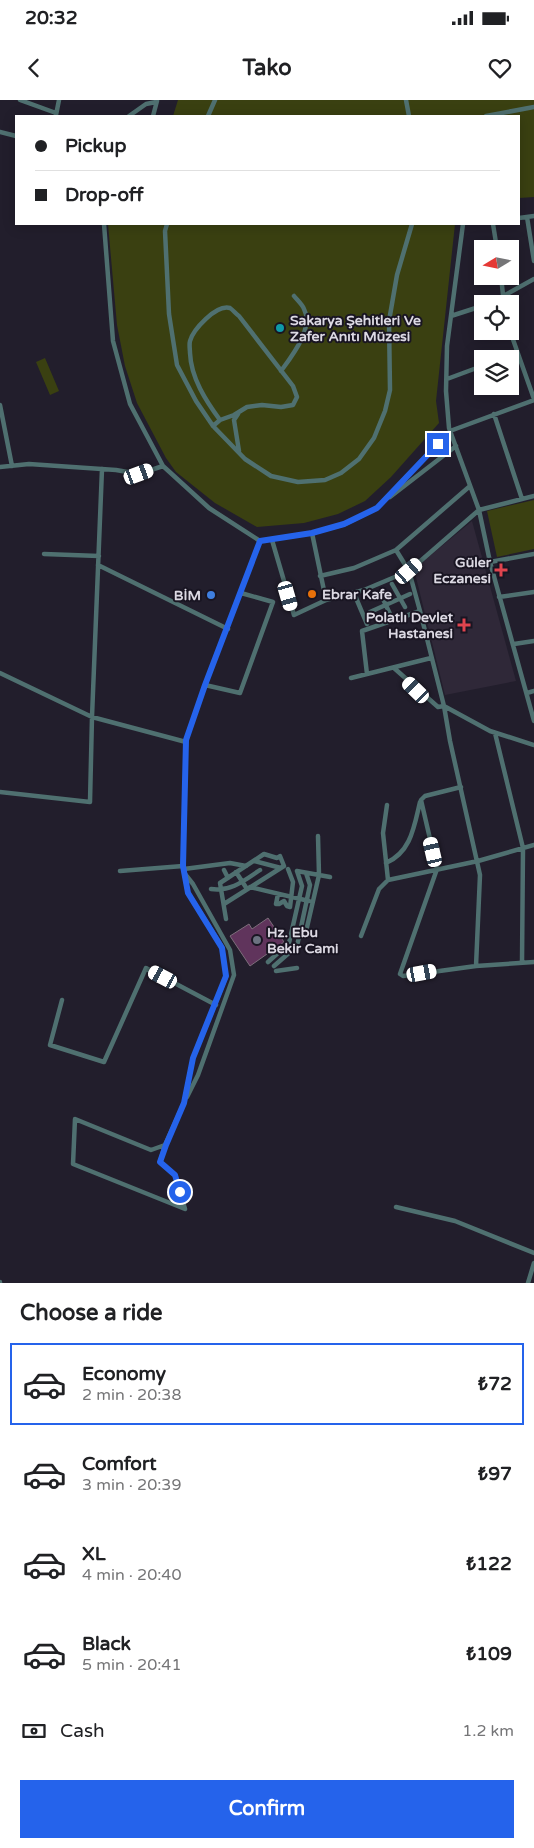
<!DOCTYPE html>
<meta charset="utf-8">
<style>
:root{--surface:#fff;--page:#f6f6f6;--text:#202124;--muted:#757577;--line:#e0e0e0;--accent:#2563eb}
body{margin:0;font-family:"Varela Round",sans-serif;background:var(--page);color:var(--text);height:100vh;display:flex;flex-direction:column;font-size:19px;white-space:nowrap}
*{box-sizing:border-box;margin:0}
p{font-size:16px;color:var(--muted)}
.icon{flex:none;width:28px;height:28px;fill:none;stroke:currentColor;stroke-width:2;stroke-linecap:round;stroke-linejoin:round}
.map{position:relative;height:1183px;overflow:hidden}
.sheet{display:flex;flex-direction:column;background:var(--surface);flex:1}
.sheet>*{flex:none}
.top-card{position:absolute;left:15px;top:15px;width:505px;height:110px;border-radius:0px;box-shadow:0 2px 12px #0003;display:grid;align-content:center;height:110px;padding:0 20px;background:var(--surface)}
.needle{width:32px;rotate:260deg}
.tools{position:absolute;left:474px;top:140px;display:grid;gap:10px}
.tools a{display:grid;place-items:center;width:45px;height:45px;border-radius:0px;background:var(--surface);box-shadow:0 2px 12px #0003;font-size:25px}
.end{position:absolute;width:22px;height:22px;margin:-11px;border:6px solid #2563eb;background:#fff;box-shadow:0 0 0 2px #fff}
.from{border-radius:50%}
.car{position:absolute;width:15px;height:30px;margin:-15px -8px;border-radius:6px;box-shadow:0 0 4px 1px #0007;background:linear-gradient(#fff 24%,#345 0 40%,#fff 0 76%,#345 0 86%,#fff 0)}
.top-card b{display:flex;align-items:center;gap:18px;height:48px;font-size:19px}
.top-card b+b{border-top:1px solid var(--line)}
.top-card i{width:12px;height:12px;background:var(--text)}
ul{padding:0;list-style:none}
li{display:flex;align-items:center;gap:15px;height:82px;margin:0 10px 8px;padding:0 10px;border:2px solid transparent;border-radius:0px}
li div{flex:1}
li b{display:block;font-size:19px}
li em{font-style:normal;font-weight:700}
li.current{border-color:var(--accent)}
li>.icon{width:45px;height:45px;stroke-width:1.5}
h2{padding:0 20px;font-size:22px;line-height:60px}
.pay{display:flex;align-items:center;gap:12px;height:55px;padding:0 20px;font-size:19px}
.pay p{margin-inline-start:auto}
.button{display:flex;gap:10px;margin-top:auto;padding:10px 20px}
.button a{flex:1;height:58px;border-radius:0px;background:var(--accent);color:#fff;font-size:20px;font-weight:700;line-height:58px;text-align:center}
.status{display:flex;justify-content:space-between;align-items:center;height:35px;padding:0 25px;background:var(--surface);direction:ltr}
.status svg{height:14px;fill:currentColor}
header{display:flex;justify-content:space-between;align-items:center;height:65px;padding:0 20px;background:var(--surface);font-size:22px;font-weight:700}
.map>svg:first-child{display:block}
.medical{fill:#2f2838}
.green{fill:#3a4011}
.building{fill:#60345c;stroke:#7d6e7b}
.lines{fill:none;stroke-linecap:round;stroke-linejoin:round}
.minor{stroke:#4f7070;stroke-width:4.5}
.route{stroke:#2563eb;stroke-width:6}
.culture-dot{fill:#0f9aa8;stroke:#191522;stroke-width:2}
.health-dot{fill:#e0444e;stroke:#191522;stroke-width:2}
.food-dot{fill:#e8710a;stroke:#191522;stroke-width:2}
.shop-dot{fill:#3f7fe0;stroke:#191522;stroke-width:2}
.worship-dot{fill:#6b7280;stroke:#191522;stroke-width:2}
.labels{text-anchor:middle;stroke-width:4;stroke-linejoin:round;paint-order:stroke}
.poi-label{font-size:14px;font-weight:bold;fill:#dcd9e3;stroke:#191522;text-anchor:start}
</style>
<div class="status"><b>20:32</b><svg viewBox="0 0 49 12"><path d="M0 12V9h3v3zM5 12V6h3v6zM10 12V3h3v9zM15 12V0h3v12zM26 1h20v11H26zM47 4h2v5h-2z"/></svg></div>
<header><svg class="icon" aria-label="back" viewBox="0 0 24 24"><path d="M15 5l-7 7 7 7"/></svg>Tako<svg class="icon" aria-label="heart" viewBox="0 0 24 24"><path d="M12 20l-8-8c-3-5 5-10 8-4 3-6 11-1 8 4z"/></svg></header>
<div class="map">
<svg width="534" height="1183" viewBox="0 0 534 1183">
<rect width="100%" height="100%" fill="#221e2c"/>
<!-- medical -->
<path class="medical" d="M472,421L516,581L445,595L414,469Z"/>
<!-- green -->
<path class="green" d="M178,0H534V97L519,98V16H173Z
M108,124H455L436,301L439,323L391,377L365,401L338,414L304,423L257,427L215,403L176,372L166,358L137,303L125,266L117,225Z
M45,258L59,291L50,295L36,262Z
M534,400V449L497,457L487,411Z"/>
<!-- building -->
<path class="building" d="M268,818L284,842L250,866L230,836L249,824L252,829Z"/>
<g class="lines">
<!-- minor -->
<path class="minor" d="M20,0L56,13
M406,0L409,16
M56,15L59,0
M129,16L146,4L156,2
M153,16L157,1
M208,16L215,0
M486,16L534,7
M0,32L16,36
M527,117L534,161
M519,118L534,116
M104,124L113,241L130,304L163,366L209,408L260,441L312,433L345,424L377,408L450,331L534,300
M167,124L165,131L169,214L177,265L196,301L213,326L245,359L271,376L298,382L325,380L341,373L359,359L374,338L385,311L390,290L389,221L397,175L412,124
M463,124L447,246L446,291L449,328L479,410L490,462L534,621
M493,124L497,149
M501,176L503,195
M489,204L534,179
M451,216L482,206
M510,231L534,299
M501,259L517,253
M281,271C292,256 314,228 304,209C302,204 297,200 294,196
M447,279L482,266
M0,305L12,366
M238,314L234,320L239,351
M494,314L522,399
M213,326L220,320C206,301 191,278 190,253C190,250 189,245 190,241C193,230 216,204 230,208C233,210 236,214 239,216L293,286L297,297L293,305L281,307L262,305L247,307L234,315L220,320
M0,367L29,364L116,370L139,374L163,366
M390,397L456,346
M312,433L326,500
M272,440L294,515L326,500L364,490L409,471L479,410L534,396
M396,450L409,471L420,511L444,606L450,641L480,775L476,866
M44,454L99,456
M490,462L534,454
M98,465L228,529
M320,476L354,468L396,450L470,386
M392,484L405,507
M499,497L534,492
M356,498L367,524
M383,499L390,514
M370,512L410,494
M514,544L534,541
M394,568L438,607L444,606L490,631L534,645
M0,573L92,617L186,642
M367,574L362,531L420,511
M351,578L431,558
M205,585L240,593L273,502L241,493
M527,593L534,591
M495,633L523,748L522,862
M461,687L425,696L421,700L437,769L400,874L403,876L476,866L534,862
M0,692L90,702L92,617L102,369
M387,705L383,733L388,780
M254,761L281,768
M386,763C411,752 414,727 420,702
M184,769L230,763L246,766
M224,770L228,778
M120,771L183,766
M236,772L247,789
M185,774L193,784L230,850L234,875L198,975L187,997
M250,787L309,801
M211,789C231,792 245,780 260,770
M278,794L276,804H279L284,801L287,806L290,807L293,782L288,769
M224,804L284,766L280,756L277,758L264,754L220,783L226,819
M305,836L319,775L318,736
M361,836L379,789L388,780L478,761L534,745
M268,862L289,843L302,786L297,771L330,777
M274,866L297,846L310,785L306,773
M276,871L297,868
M62,900L50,945L104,962L146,868L216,905
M75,1019L151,1050L165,1045L160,1062L175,1075L185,1109L73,1064Z
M165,1045L184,1003L193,958L226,877L222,847L188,793L183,766L186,640L205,585L260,441
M396,1107L455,1121L534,1153
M0,1182V1183
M528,1183L534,1163"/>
</g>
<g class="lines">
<!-- route -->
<path class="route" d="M180,1092L175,1075L160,1062L166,1045L184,1003L193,958L226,876L222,848L188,793L183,766L186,640L205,585L260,441L312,433L344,424L377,408L438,344"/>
</g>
<!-- markers -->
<circle class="culture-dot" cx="280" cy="228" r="5"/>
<g class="health-dot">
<path d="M498.5 462.5h5v5h5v5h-5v5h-5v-5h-5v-5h5z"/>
<path d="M461.5 517.5h5v5h5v5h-5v5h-5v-5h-5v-5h5z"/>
</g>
<circle class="food-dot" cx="312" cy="494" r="5"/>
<circle class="shop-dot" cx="211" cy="495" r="5"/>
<circle class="worship-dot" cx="257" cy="840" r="5"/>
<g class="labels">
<!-- poi labels -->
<g class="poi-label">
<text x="290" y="225">Sakarya Şehitleri Ve<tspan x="290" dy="16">Zafer Anıtı Müzesi</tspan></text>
<text x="491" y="467" text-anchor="end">Güler<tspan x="491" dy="16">Eczanesi</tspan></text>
<text x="322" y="499">Ebrar Kafe</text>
<text x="201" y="500" text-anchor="end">BİM</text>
<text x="453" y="522" text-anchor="end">Polatlı Devlet<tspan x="453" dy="16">Hastanesi</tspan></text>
<text x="267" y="837">Hz. Ebu<tspan x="267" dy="16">Bekir Cami</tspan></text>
</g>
</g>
</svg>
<div class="tools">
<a><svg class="needle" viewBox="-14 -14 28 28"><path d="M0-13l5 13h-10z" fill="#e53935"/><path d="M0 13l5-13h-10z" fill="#757577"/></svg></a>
<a><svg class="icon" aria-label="locate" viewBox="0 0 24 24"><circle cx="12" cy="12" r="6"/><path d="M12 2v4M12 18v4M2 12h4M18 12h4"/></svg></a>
<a><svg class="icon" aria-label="layers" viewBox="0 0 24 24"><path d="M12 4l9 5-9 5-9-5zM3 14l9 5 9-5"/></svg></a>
</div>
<i class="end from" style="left:180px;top:1092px"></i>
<i class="end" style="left:438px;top:344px"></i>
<i class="car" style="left:139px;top:374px;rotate:70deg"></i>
<i class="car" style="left:409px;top:471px;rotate:49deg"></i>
<i class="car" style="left:288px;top:496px;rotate:164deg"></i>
<i class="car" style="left:416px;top:590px;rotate:314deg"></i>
<i class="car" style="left:433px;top:752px;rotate:347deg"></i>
<i class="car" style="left:422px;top:873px;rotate:80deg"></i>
<i class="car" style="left:163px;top:877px;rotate:298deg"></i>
<div class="top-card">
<b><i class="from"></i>Pickup</b>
<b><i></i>Drop-off</b>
</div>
</div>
<section class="sheet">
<h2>Choose a ride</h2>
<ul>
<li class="current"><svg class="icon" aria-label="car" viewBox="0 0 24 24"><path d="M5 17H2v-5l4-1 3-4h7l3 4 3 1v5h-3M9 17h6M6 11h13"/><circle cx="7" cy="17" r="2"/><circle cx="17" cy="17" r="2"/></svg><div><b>Economy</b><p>2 min · 20:38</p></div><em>₺72</em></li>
<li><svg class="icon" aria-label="car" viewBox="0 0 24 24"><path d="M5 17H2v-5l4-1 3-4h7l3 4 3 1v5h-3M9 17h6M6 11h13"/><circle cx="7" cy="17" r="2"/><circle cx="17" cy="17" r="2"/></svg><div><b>Comfort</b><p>3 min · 20:39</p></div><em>₺97</em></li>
<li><svg class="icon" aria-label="car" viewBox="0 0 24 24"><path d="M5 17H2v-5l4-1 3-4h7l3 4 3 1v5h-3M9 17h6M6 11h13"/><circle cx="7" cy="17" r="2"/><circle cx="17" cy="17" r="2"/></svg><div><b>XL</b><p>4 min · 20:40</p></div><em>₺122</em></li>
<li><svg class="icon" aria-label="car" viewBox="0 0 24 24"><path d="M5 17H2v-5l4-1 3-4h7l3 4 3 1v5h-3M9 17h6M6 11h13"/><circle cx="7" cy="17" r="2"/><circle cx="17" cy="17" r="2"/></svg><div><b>Black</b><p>5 min · 20:41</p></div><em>₺109</em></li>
</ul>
<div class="pay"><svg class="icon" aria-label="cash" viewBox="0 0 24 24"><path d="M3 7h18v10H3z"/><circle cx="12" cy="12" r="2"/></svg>Cash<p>1.2 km</p></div>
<div class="button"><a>Confirm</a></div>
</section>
